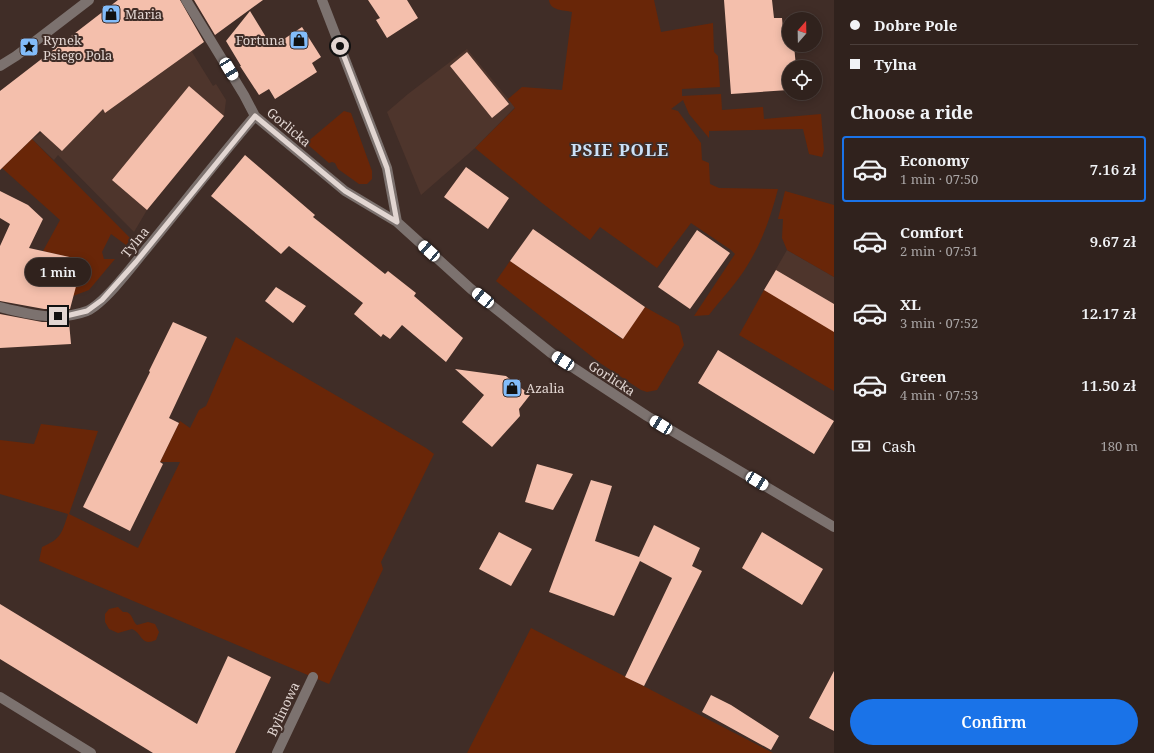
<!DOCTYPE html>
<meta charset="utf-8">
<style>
:root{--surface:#30221d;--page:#3c2f2a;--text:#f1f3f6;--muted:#a8a4a4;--line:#4b3f3b;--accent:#1a73e8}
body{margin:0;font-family:"Noto Serif",serif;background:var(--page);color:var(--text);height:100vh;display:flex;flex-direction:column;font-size:15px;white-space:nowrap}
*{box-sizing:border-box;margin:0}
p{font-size:13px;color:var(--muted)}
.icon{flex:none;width:22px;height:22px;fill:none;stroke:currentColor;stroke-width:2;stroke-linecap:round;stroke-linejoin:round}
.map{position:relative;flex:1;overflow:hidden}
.side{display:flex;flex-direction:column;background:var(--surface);width:320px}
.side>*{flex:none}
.guide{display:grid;align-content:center;height:88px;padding:0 16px;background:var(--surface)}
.needle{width:26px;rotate:20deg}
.tools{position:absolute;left:782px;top:12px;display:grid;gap:8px}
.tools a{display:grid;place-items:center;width:40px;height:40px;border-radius:50%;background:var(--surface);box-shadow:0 2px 10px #0003,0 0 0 1px var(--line);font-size:20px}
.end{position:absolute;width:18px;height:18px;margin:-9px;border:5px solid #e2d6d2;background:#111;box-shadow:0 0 0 2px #111}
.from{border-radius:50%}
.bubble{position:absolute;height:28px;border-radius:14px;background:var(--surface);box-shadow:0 2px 10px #0003,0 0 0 1px var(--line);font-size:13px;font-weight:600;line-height:28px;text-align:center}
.car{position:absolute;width:12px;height:24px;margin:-12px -6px;border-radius:5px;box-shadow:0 0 3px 1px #0007;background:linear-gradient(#fff 24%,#345 0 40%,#fff 0 76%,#345 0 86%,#fff 0)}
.guide b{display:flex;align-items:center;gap:14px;height:38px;font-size:15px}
.guide b+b{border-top:1px solid var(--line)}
.guide i{width:10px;height:10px;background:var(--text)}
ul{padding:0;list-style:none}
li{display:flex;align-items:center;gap:12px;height:66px;margin:0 8px 6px;padding:0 8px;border:2px solid transparent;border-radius:4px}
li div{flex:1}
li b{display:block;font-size:15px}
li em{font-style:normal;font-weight:600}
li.selected{border-color:var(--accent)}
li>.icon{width:36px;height:36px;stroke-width:1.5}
h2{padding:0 16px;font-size:18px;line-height:48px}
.pay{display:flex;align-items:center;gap:10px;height:44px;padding:0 16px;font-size:15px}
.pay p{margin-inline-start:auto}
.button{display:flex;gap:8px;margin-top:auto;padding:8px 16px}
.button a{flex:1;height:46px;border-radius:24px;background:var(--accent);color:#fff;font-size:16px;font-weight:600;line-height:46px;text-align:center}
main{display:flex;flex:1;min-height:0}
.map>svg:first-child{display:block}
.built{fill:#4e352c}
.green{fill:#692608}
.building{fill:#f4bfac}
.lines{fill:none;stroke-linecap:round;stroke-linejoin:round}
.minor{stroke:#7c726f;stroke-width:10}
.route{stroke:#e2d6d2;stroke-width:5}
.labels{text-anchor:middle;stroke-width:4;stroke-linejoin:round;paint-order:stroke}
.poi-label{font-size:13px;fill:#e2d6d2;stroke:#402d27;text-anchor:start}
.street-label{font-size:13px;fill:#e2d6d2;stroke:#402d27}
.district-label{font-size:17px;font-weight:bold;letter-spacing:1px;fill:#cbe1f8;stroke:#402d27}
</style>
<main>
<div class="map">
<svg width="834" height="753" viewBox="0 0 834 753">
<rect width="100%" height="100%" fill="#402d27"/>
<!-- built -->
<path class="built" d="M188,37L196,48L192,52L213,86L216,84L226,100L224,116L147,210L134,232L58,155L54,160L32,139Z
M467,49L515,107L475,148L421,195L387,112L408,94Z
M787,250L834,277V326L764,290Z"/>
<!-- green -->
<path class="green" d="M549,0H654L661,32L713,23L714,52L718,56L720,87L682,89V96L721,94L722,110L763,107L764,119L821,114L824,150L822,157L809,154L803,129L709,131V138L689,114L683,100L671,109L678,111L701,143L702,160L709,163L710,184L719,188L778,189C771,216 762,242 747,266C737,283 721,299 709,315L694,316L735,254L731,250L691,223L657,268L600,227L590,240L542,203L475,148L515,108L508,99L522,87L562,90L572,12C564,10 550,11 549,0Z
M344,111L351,113L372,171V179L367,184H359L338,169L335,163L332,162L329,163L306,143Z
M32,139L131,239L126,245L111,234L102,252L104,259H115L89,290L73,296L82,260L43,251L60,220L2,168Z
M785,191L834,205V277L787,250L782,238L783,219H778Z
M510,261L622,339L645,307L679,326L684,345L657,390L647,392L641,390L600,363L496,281Z
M764,290L834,326V391L739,335Z
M236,337L426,448L434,454L381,562L383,569L329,684L39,561L42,547C61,539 62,533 68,514L0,494V440L34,444L41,424L98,431L69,514L138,548L180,462H160L180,421L190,428L199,410L206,406Z
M118,607L123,612C133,611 131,620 137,625L148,622L155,624L159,632L156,640C140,647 143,633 132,629L118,633L109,629L105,622V614L109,609Z
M531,628L773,753H467Z"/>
<!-- building -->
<path class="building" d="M118,0H180L204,42L105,113L103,109L62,151L40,131L0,170V91Z
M194,0H263L215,35Z
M368,0H407L418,18L387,38L376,20L380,18Z
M724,0H772L774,18H782L783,30L789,29V45H794L796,67H789V90L731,94Z
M250,11L272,47L302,27L321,57L312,63L317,72L275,99L269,89L259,95L240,66H241L226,41Z
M467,52L509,104L492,118L450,66Z
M189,86L224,116L147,210L112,180Z
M245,155L315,215L313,217L385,274L388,271L416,293L414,296L463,338L446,362L402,325L390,339L383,334L381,337L354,314L363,303L289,246L281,254L211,196Z
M466,167L509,198L488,229L444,197Z
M0,191L28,205L43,219L29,248L83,260L70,309H44L0,301V246L10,224L0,218Z
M533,229L645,307L623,339L510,261Z
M697,230L730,253L690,309L658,287Z
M776,270L834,304V332L764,290Z
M276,287L306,306L293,323L265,301Z
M0,314L42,322H69L71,344L0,348Z
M173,322L207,337L169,418L179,423L160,462L163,464L130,531L83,507L150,372L149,371Z
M718,350L834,421L814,454L698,383Z
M455,369L506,376L530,395L519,409L520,416L492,447L462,422L484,395Z
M537,464L573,474L553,510L525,502Z
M591,480L612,486L595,541L639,557L654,525L700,548L692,566L702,571L644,686L625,677L672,578L640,561L614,616L549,592Z
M499,532L532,549L511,586L479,569Z
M762,532L823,569L802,605L742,568Z
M0,604L197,724L228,656L271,677L235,753H153L0,659Z
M834,671V731L809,718Z
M711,695L731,705L779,736L771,750L702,712Z"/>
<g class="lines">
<!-- minor -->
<path class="minor" d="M186,0L244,95L255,116L345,191L397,222L471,289L551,353L647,416L834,527
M322,0L387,168L397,222
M0,66L16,56L89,0
M0,307C28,314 58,322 87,311C105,303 134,264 147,248C183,204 218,159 255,116
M0,697L91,753
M277,753L313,677"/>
</g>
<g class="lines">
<!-- route -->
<path class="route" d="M58,316H66L87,311L102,300L136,262L255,116L345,191L397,222L387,168L340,46"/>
</g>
<!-- icons -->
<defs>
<symbol id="shop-square" viewBox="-11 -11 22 22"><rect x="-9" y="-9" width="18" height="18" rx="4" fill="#82bcfa" stroke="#402d27"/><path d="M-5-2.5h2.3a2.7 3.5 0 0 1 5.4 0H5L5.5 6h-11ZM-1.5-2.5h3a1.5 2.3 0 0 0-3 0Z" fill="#111"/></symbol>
<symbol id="sight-square" viewBox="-11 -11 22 22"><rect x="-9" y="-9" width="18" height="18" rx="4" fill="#82bcfa" stroke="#402d27"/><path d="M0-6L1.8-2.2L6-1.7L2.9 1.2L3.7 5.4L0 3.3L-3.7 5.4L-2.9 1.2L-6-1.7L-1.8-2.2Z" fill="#111"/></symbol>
</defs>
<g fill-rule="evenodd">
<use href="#shop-square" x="100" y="3" width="22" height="22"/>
<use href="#shop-square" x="288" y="29" width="22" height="22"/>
<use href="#sight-square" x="18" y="36" width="22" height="22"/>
<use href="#shop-square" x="501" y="377" width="22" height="22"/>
</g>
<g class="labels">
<!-- poi labels -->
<g class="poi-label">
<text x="125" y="19">Maria</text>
<text x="43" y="45">Rynek<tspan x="43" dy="15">Psiego Pola</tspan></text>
<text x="285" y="45" text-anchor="end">Fortuna</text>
<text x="526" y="393">Azalia</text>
</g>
<!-- street labels -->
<g class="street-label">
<text transform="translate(289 127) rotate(40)" y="5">Gorlicka</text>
<text transform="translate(135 242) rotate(-51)" y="5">Tylna</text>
<text transform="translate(612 378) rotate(33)" y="5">Gorlicka</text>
<text transform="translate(283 709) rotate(-65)" y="5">Bylinowa</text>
</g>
<!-- district labels -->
<g class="district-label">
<text x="620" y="156">PSIE POLE</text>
</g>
</g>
</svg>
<div class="tools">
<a><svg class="needle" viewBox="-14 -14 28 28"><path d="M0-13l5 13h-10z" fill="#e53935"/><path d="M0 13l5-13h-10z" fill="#a8a4a4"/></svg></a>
<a><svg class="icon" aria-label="locate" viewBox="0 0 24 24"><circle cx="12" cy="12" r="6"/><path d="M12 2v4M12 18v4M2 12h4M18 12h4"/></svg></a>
</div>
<i class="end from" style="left:340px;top:46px"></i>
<i class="end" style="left:58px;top:316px"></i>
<div class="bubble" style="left:25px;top:258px;width:66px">1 min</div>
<i class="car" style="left:229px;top:69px;rotate:149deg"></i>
<i class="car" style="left:429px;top:251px;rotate:312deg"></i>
<i class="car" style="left:483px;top:298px;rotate:309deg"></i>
<i class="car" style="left:563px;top:361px;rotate:303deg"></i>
<i class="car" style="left:661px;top:425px;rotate:301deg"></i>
<i class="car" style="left:757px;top:481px;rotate:121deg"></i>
</div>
<section class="side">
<div class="guide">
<b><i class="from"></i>Dobre Pole</b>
<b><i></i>Tylna</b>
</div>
<h2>Choose a ride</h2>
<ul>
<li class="selected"><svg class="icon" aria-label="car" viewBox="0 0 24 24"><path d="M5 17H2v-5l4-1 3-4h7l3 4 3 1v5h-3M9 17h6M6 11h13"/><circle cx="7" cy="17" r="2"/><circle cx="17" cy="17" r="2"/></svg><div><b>Economy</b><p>1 min · 07:50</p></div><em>7.16 zł</em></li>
<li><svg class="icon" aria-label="car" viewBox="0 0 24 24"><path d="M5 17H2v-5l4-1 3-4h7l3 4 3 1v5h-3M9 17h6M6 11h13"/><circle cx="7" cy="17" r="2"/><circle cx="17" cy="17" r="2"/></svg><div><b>Comfort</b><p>2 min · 07:51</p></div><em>9.67 zł</em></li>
<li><svg class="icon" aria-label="car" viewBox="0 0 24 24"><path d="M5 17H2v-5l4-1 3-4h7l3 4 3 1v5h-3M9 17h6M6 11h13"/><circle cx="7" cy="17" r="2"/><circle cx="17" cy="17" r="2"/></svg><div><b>XL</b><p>3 min · 07:52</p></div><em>12.17 zł</em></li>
<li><svg class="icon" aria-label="car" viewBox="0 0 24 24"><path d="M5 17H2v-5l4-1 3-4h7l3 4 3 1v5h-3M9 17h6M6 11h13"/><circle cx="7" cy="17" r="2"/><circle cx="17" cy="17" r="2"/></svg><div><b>Green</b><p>4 min · 07:53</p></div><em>11.50 zł</em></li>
</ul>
<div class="pay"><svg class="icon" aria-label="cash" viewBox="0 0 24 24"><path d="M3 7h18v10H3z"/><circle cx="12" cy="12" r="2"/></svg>Cash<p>180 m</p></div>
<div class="button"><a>Confirm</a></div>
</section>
</main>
